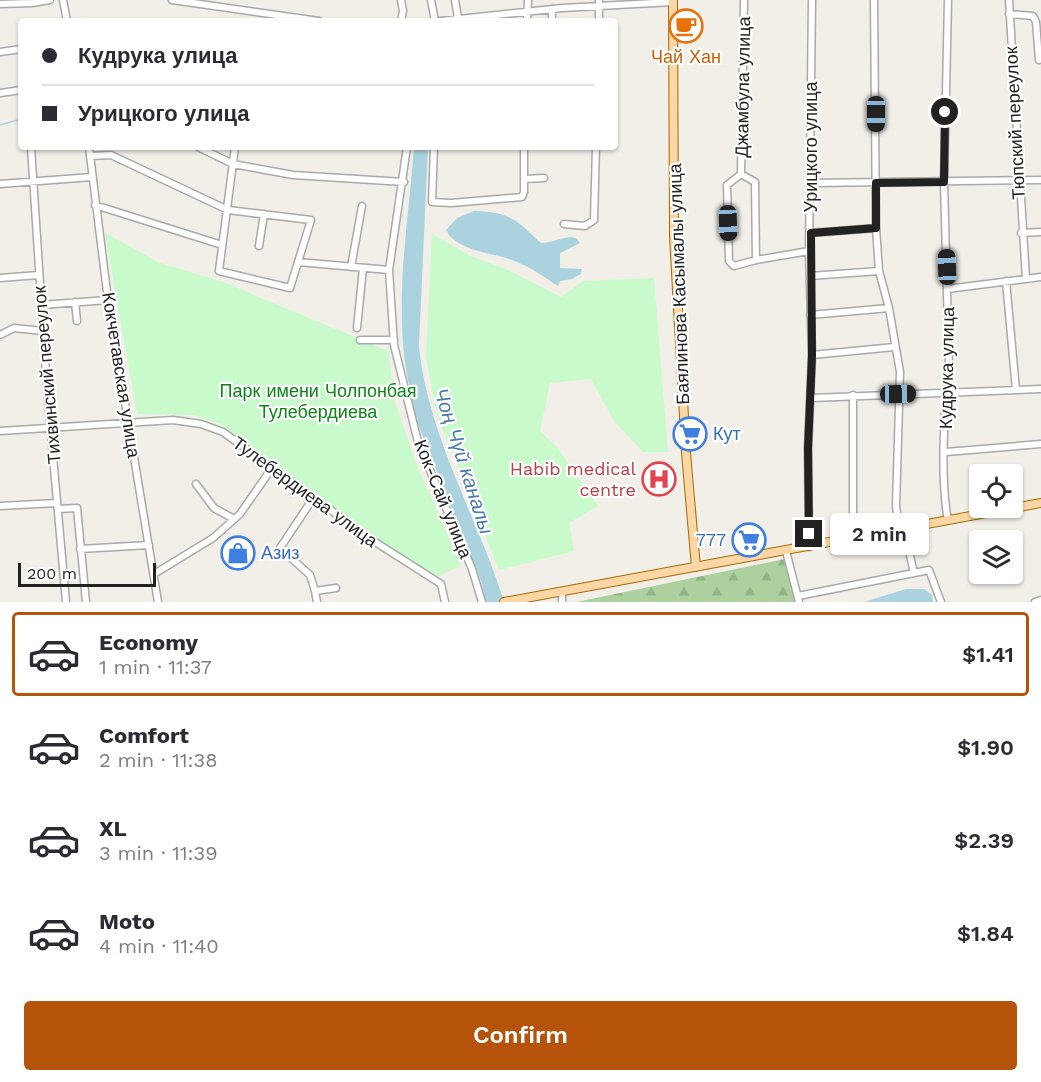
<!DOCTYPE html>
<meta charset="utf-8">
<style>
:root{--surface:#fff;--page:#f7f7f7;--text:#2b2b33;--muted:#7c7c81;--line:#e1e1e2;--accent:#b45309}
body{margin:0;font-family:"Work Sans",sans-serif;background:var(--page);color:var(--text);height:100vh;display:flex;flex-direction:column;font-size:22px;white-space:nowrap}
*{box-sizing:border-box;margin:0}
p{font-size:20px;color:var(--muted)}
.icon{flex:none;width:33px;height:33px;fill:none;stroke:currentColor;stroke-width:2;stroke-linecap:round;stroke-linejoin:round}
.map{position:relative;height:602px;overflow:hidden}
.drawer{display:flex;flex-direction:column;background:var(--surface);flex:1}
.drawer>*{flex:none}
.banner{position:absolute;left:18px;top:18px;width:600px;height:132px;border-radius:6px;box-shadow:0 2px 4px #0004;display:grid;align-content:center;height:132px;padding:0 24px;background:var(--surface)}
.tools{position:absolute;left:969px;top:464px;display:grid;gap:12px}
.tools a{display:grid;place-items:center;width:54px;height:54px;border-radius:6px;background:var(--surface);box-shadow:0 2px 4px #0004;font-size:30px}
.scale{position:absolute;left:18px;bottom:15px;width:138px;box-sizing:border-box;padding-left:6px;border:3px solid #222;border-top:0;font-size:16px;line-height:21px;white-space:nowrap;color:#222;-webkit-text-stroke:4px #fff;paint-order:stroke}
.end{position:absolute;width:27px;height:27px;margin:-14px;border:8px solid #222;background:#fff;box-shadow:0 0 0 3px #fff}
.from{border-radius:50%}
.bubble{position:absolute;height:42px;border-radius:6px;background:var(--surface);box-shadow:0 2px 4px #0004;font-size:20px;font-weight:600;line-height:42px;text-align:center}
.car{position:absolute;width:18px;height:36px;margin:-18px -9px;border-radius:8px;box-shadow:0 0 4px 2px #0007;background:linear-gradient(#222 24%,#8ab4d8 0 40%,#222 0 76%,#8ab4d8 0 86%,#222 0)}
.banner b{display:flex;align-items:center;gap:21px;height:57px;font-size:22px}
.banner b+b{border-top:2px solid var(--line)}
.banner i{width:15px;height:15px;background:var(--text)}
ul{padding:10px 0 0;list-style:none}
li{display:flex;align-items:center;gap:18px;height:84px;margin:0 12px 9px;padding:0 12px;border:3px solid transparent;border-radius:6px}
li div{flex:1}
li b{display:block;font-size:22px}
li em{font-style:normal;font-weight:600}
li.current{border-color:var(--accent)}
li>.icon{width:54px;height:54px;stroke-width:1.5}
.primary-button{display:flex;gap:12px;margin-top:auto;padding:12px 24px}
.primary-button a{flex:1;height:69px;border-radius:6px;background:var(--accent);color:#fff;font-size:24px;font-weight:600;line-height:69px;text-align:center}
.map>svg:first-child{display:block}
.forest{fill:url(#forest-firs)}
.park{fill:#c8facc}
.water{fill:#aad3df}
.lines{fill:none;stroke-linecap:round;stroke-linejoin:round}
.stream{stroke:#aad3df;stroke-width:1.5}
.minor-casing{stroke:#a9a9a9;stroke-width:9}
.major-casing{stroke:#a06b00;stroke-width:10}
.minor{stroke:#fff;stroke-width:6}
.major{stroke:#fcd6a4;stroke-width:8}
.route{stroke:#222;stroke-width:8}
.labels{text-anchor:middle;stroke-width:4.5;stroke-linejoin:round;paint-order:stroke}
.food-label{font-size:18px;fill:#c56008;stroke:#fff}
.street-label{font-size:18px;fill:#222;stroke:#fff}
.park-label{font-size:18px;fill:#0c8416;stroke:#fff}
.shop-label{font-size:18px;fill:#366cbe;stroke:#fff;text-anchor:start}
.health-label{font-size:18px;fill:#be3a42;stroke:#fff;text-anchor:end}
.water-label{font-size:20px;font-style:italic;fill:#4a7aab;stroke:#fff}
</style>
<div class="map">
<svg width="1041" height="602" viewBox="0 0 1041 602">
<defs>
<pattern id="forest-firs" width="22" height="20" patternUnits="userSpaceOnUse" patternTransform="scale(1.5)"><rect width="22" height="20" fill="#add19e"/><path d="M5 1l3.5 6h-7zM16 11l3.5 6h-7z" fill="#95b388"/></pattern>
</defs>
<rect width="100%" height="100%" fill="#f2efe9"/>
<!-- forest -->
<path class="forest" d="M785,559L797,602H576Z"/>
<!-- park -->
<path class="park" d="M105,233L160,263L223,282L388,351L394,399L416,463L461,566L433,578L379,543L221,424L194,415L137,414Z
M432,234L471,256L508,270L561,297L583,281L654,278L668,452H643L614,421L591,379L550,383L540,431L557,447L598,506L569,523L574,551L499,570L436,412L426,357Z"/>
<!-- water -->
<path class="water" d="M414,147H428L419,346C427,434 478,518 504,602H486L481,581L417,422C409,389 402,355 402,322C400,263 410,205 414,147Z
M474,211C511,212 516,220 541,243C554,243 564,235 576,238L580,243L560,253V268L582,269L581,274L572,279L560,281L558,286C544,277 532,268 517,262C495,252 458,253 446,230L457,218Z
M906,589H924L932,595L933,602H864Z"/>
<g class="lines">
<!-- stream -->
<path class="stream" d="M0,125L21,119"/>
<defs>
<path id="minor" d="M63,0L67,21
M172,0L319,21
M431,0L435,21
M455,0L458,18
M874,0L876,228L879,271L889,308L900,372L896,506L899,530
M948,0L944,182L949,366C944,408 940,480 948,520
M1009,0L1026,279
M0,4L32,3L50,0
M552,9V21
M1009,14L1033,16L1036,22L1039,60
M401,21L403,11L401,0
M440,21L562,8L673,2
M527,21L528,0
M599,21V0
M0,52L21,49
M0,93L21,90
M31,147L47,389L66,602
M89,147L108,300L158,602
M198,147L233,164L293,175L404,182
M407,147L389,270L394,345L418,442L472,569L482,602
M434,147L432,202L451,203L522,197L524,192V147
M90,156L111,155L228,210L311,220L290,288L219,271L235,147
M741,174L755,182L756,260L734,266L729,261L727,185Z
M741,174L744,0
M524,179L544,178
M811,183L1041,180
M0,184L92,177
M95,205L222,245
M564,224L585,226L594,220L596,147
M811,233L876,228
M1021,233L1041,232
M259,246L264,214
M756,260L809,251
M298,262L389,270
M351,267L362,206
M810,276L879,271
M0,278L39,275
M1006,281L1016,390
M947,289L1041,277
M75,302L77,321
M41,305L108,300
M810,315L889,308
M357,328L363,268
M0,335L14,328L43,331
M360,340H394
M812,355L894,347
M853,395V513L858,537
M811,398L1041,389
M0,431L173,420L201,424L223,432L372,540L441,584L445,602
M946,452L1041,444
M196,484L214,508L234,519
M314,497L280,548L310,575L315,591
M0,506L57,503
M58,509L77,508L86,602
M809,547L808,448L812,355L809,251L812,0
M80,549L149,545
M786,551L799,602
M914,573L929,570L941,602
M154,574L213,538L240,514L272,468
M562,591V602
M798,596L914,573L904,529
M317,602L315,591L336,588
M1035,602L1041,600"/>
<path id="major" d="M673,0L674,236L686,453L696,567
M504,602L1041,503"/>
</defs>
<!-- minor casing -->
<use href="#minor" class="minor-casing"/>
<!-- major casing -->
<use href="#major" class="major-casing"/>
<!-- minor -->
<use href="#minor" class="minor"/>
<!-- major -->
<use href="#major" class="major"/>
</g>
<g class="lines">
<!-- route -->
<path class="route" d="M809,534L808,448L812,355L811,233L876,228V183L944,182L945,112"/>
</g>
<!-- icons -->
<defs>
<symbol id="cafe-ring" viewBox="-11 -11 22 22"><circle r="9.5" fill="#fff" stroke="#e8710a" stroke-width="1.5"/><path d="M-5.5-4.5H6V0H3Q3 3.5 0 3.5H-2.5Q-5.5 3.5-5.5 0ZM3-3.2v2h1.7v-2ZM-6 4.5H4V6H-6Z" fill="#e8710a"/></symbol>
<symbol id="supermarket-ring" viewBox="-11 -11 22 22"><circle r="9.5" fill="#fff" stroke="#3f7fe0" stroke-width="1.5"/><path d="M-6-5.5h2.5l.6 2H6L4.5 2H-2.5L-4.4-4H-6ZM-1.5 3.2a1.3 1.3 0 1 0 .1 0ZM3 3.2a1.3 1.3 0 1 0 .1 0Z" fill="#3f7fe0"/></symbol>
<symbol id="hospital-ring" viewBox="-11 -11 22 22"><circle r="9.5" fill="#fff" stroke="#e0444e" stroke-width="1.5"/><path d="M-5-5h3v3.5h4V-5h3V5h-3V1.5h-4V5h-3Z" fill="#e0444e"/></symbol>
<symbol id="shop-ring" viewBox="-11 -11 22 22"><circle r="9.5" fill="#fff" stroke="#3f7fe0" stroke-width="1.5"/><path d="M-5-2.5h2.3a2.7 3.5 0 0 1 5.4 0H5L5.5 6h-11ZM-1.5-2.5h3a1.5 2.3 0 0 0-3 0Z" fill="#3f7fe0"/></symbol>
</defs>
<g fill-rule="evenodd">
<use href="#cafe-ring" x="667" y="7" width="38" height="38"/>
<use href="#supermarket-ring" x="671" y="415" width="38" height="38"/>
<use href="#hospital-ring" x="640" y="460" width="38" height="38"/>
<use href="#supermarket-ring" x="730" y="521" width="38" height="38"/>
<use href="#shop-ring" x="219" y="534" width="38" height="38"/>
</g>
<g class="labels">
<!-- food labels -->
<g class="food-label">
<text x="686" y="63">Чай Хан</text>
</g>
<!-- street labels -->
<g class="street-label">
<text transform="translate(743 87) rotate(-89)" y="6">Джамбула улица</text>
<text transform="translate(1015 123) rotate(-93)" y="6">Тюпский переулок</text>
<text transform="translate(811 147) rotate(-90)" y="6">Урицкого улица</text>
<text transform="translate(679 284) rotate(-92)" y="6">Баялинова Касымалы улица</text>
<text transform="translate(947 368) rotate(-89)" y="6">Кудрука улица</text>
<text transform="translate(47 375) rotate(-95)" y="6">Тихвинский переулок</text>
<text transform="translate(121 375) rotate(81)" y="6">Кокчетавская улица</text>
<text transform="translate(305 492) rotate(36)" y="6">Тулебердиева улица</text>
<text transform="translate(443 499) rotate(68)" y="6">Кок-Сай улица</text>
</g>
<!-- park labels -->
<g class="park-label">
<text x="318" y="397">Парк имени Чолпонбая<tspan x="318" dy="21">Тулебердиева</tspan></text>
</g>
<!-- shop labels -->
<g class="shop-label">
<text x="713" y="440">Кут</text>
<text x="726" y="546" text-anchor="end">777</text>
<text x="261" y="559">Азиз</text>
</g>
<!-- health labels -->
<g class="health-label">
<text x="636" y="475">Habib medical<tspan x="636" dy="21">centre</tspan></text>
</g>
<!-- water labels -->
<g class="water-label">
<text transform="translate(464 461) rotate(72)" y="7">Чоң Чүй каналы</text>
</g>
</g>
</svg>
<div class="tools">
<a><svg class="icon" aria-label="locate" viewBox="0 0 24 24"><circle cx="12" cy="12" r="6"/><path d="M12 2v4M12 18v4M2 12h4M18 12h4"/></svg></a>
<a><svg class="icon" aria-label="layers" viewBox="0 0 24 24"><path d="M12 4l9 5-9 5-9-5zM3 14l9 5 9-5"/></svg></a>
</div>
<div class="scale">200 m</div>
<i class="end from" style="left:945px;top:112px"></i>
<i class="end" style="left:809px;top:534px"></i>
<div class="bubble" style="left:830px;top:513px;width:99px">2 min</div>
<i class="car" style="left:876px;top:114px;rotate:180deg"></i>
<i class="car" style="left:728px;top:223px;rotate:178deg"></i>
<i class="car" style="left:947px;top:267px;rotate:358deg"></i>
<i class="car" style="left:898px;top:394px;rotate:89deg"></i>
<div class="banner">
<b><i class="from"></i>Кудрука улица</b>
<b><i></i>Урицкого улица</b>
</div>
</div>
<section class="drawer">
<ul>
<li class="current"><svg class="icon" aria-label="car" viewBox="0 0 24 24"><path d="M5 17H2v-5l4-1 3-4h7l3 4 3 1v5h-3M9 17h6M6 11h13"/><circle cx="7" cy="17" r="2"/><circle cx="17" cy="17" r="2"/></svg><div><b>Economy</b><p>1 min · 11:37</p></div><em>$1.41</em></li>
<li><svg class="icon" aria-label="car" viewBox="0 0 24 24"><path d="M5 17H2v-5l4-1 3-4h7l3 4 3 1v5h-3M9 17h6M6 11h13"/><circle cx="7" cy="17" r="2"/><circle cx="17" cy="17" r="2"/></svg><div><b>Comfort</b><p>2 min · 11:38</p></div><em>$1.90</em></li>
<li><svg class="icon" aria-label="car" viewBox="0 0 24 24"><path d="M5 17H2v-5l4-1 3-4h7l3 4 3 1v5h-3M9 17h6M6 11h13"/><circle cx="7" cy="17" r="2"/><circle cx="17" cy="17" r="2"/></svg><div><b>XL</b><p>3 min · 11:39</p></div><em>$2.39</em></li>
<li><svg class="icon" aria-label="car" viewBox="0 0 24 24"><path d="M5 17H2v-5l4-1 3-4h7l3 4 3 1v5h-3M9 17h6M6 11h13"/><circle cx="7" cy="17" r="2"/><circle cx="17" cy="17" r="2"/></svg><div><b>Moto</b><p>4 min · 11:40</p></div><em>$1.84</em></li>
</ul>
<div class="primary-button"><a>Confirm</a></div>
</section>
